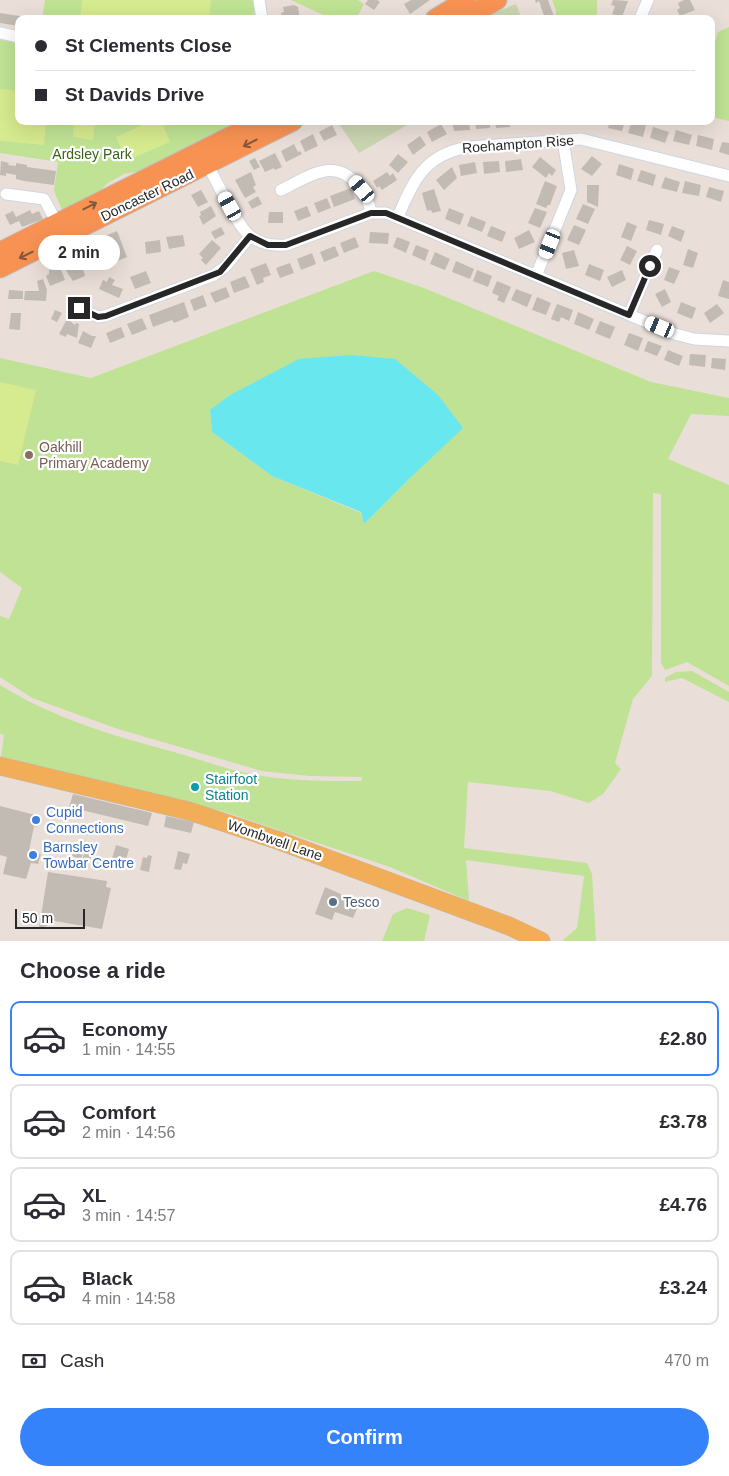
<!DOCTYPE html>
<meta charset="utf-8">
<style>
:root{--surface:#fff;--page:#f7f7f7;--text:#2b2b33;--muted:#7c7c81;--line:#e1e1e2;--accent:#3583fa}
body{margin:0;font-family:Helvetica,sans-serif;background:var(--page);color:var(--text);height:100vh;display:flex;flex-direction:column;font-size:19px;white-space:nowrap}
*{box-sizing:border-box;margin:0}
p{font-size:16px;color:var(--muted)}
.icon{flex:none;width:28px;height:28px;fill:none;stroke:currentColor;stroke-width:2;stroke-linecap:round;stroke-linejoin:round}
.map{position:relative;height:941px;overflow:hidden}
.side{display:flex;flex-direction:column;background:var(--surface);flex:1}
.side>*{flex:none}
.banner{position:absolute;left:15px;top:15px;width:700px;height:110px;border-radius:10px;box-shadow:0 5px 20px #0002;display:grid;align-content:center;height:110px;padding:0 20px;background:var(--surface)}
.scale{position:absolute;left:15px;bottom:12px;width:70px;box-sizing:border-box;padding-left:5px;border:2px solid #272727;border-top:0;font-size:14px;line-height:18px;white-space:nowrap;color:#272727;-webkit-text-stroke:4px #fff;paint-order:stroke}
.end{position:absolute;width:22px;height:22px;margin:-11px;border:6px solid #272727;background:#fff;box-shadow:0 0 0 2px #fff}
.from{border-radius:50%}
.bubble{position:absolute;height:35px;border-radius:18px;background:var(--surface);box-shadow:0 5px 20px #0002;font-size:16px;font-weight:800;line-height:35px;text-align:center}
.car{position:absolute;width:15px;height:30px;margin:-15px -8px;border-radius:6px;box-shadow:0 0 4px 1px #0007;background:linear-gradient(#fff 24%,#345 0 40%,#fff 0 76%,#345 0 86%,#fff 0)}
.banner b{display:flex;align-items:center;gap:18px;height:48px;font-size:19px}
.banner b+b{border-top:1px solid var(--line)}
.banner i{width:12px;height:12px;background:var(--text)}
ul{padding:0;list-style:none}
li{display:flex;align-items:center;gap:15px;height:75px;margin:0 10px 8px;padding:0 10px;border:2px solid var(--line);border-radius:10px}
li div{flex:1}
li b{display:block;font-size:19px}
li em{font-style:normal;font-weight:800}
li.selected{border-color:var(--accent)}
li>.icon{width:45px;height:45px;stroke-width:1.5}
h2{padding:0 20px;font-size:22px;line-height:60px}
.pay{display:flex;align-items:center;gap:12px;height:55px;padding:0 20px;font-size:19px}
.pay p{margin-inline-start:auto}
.action{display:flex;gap:10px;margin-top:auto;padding:10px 20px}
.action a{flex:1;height:58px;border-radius:30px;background:var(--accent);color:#fff;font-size:20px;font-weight:800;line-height:58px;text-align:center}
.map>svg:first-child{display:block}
.green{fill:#bfe294;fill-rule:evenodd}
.cemetery{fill:#c9d4b0}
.pitch{fill:#d6ea8f}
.water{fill:#69e7ef}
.building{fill:#c2bbb4}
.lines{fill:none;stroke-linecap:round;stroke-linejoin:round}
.minor-casing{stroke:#ced6e1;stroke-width:13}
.primary-casing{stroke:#bebebe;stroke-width:19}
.trunk-casing{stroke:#bebebe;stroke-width:21}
.minor{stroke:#fff;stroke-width:11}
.primary{stroke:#f1ad57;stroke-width:18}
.trunk{stroke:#f89253;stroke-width:19}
.oneway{stroke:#85573b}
.route{stroke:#272727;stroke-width:6}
.education-dot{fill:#8d6e63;stroke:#fff;stroke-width:2}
.culture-dot{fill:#0f9aa8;stroke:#fff;stroke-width:2}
.shop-dot{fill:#3f7fe0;stroke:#fff;stroke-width:2}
.service-dot{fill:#5c6f8a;stroke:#fff;stroke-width:2}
.labels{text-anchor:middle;stroke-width:4.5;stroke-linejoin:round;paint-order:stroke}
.street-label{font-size:14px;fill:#272727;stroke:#fff}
.park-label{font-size:14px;fill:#386319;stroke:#fff}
.education-label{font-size:14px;fill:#785e54;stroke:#fff;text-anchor:start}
.culture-label{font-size:14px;fill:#0d838f;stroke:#fff;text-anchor:start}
.shop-label{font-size:14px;fill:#366cbe;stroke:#fff;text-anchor:start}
.service-label{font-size:14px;fill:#4e5e75;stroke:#fff;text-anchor:start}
</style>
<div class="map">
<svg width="729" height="941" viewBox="0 0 729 941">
<rect width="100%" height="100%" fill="#eadfd8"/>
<!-- green -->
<path class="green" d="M45,0H253L256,19H42Z
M291,0H358L364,4L356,19H332Z
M552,0H597V19H555L556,11Z
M729,27V121L711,117V54L718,32Z
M0,40L19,43V121H242L141,171L124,174L108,183L95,195L62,210L54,191L58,162L0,153Z
M374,271L424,288L651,382L729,398V416L691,414L668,459L729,485V686L687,662L665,670L661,663V494L653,493L652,676L633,699L615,763L621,769L603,794L589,803L550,791L468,782L464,848L587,863L592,874L596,941H562L577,928L584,876L466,860L469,901L390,867L225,812L1,757L4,735L0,734V685C56,720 118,737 181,754C207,762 235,772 262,776C294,781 328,781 361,781L362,777L310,776L262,771L118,729L32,698L0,677V616L9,619L22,588L0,572V358L91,378ZM230,395L412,476L364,524L361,513L272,476L212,432L210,411Z
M692,671L729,692V702L682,678L665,682V678L676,672Z
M407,908L430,915L424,941H382L393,914Z"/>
<!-- cemetery -->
<path class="cemetery" d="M516,4L522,19H479Z
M337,121H414L359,153Z"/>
<!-- pitch -->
<path class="pitch" d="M82,0H211L209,19H80Z
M0,89L19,91V121H46L44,145L0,141Z
M74,121H95L93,140L73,137Z
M151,121H161L170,142L126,161L116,137Z
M0,382L36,390L18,465L0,461Z"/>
<!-- water -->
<path class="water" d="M351,355L395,359L438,395L463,428L412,476L364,524L361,512L272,476L212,432L210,410L230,395L299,359Z"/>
<!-- building -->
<path class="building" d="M368,0H377L380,2L374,10L365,4Z
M411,0H430L410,14L404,4Z
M535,0H548L555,19H545L539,1L536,3Z
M613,0L628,1L622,17L612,14L615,6L611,5Z
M684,0H690L695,10L680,16L677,10L680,8L678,3Z
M294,5L298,7L300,19H283L281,13L284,12L283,7Z
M0,13L32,18V19H19V26L0,23Z
M452,121H469L470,130L454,131Z
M475,121H490V128L476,129Z
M495,121H510V127L496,128Z
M610,121H625L622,131L608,128Z
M632,121L646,125L643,137L628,133Z
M441,124L447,134L432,142L427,132Z
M332,125L337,135L324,141L319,132Z
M653,127L669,132L665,143L650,138Z
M676,130L692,135L689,145L673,141Z
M313,134L318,146L305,152L300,141Z
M698,135L714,139L712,150L696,146Z
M420,136L426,145L413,155L407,145Z
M722,142L729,143V155L719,152Z
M294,144L298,152L300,151L302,154L286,162L281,151Z
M275,153L282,167L275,170L274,168L265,172L259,161Z
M398,154L408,162L398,173L389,165Z
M592,156L602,164L592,176L581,169Z
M540,157L556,170L552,176L549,173L546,178L532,167Z
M255,158L260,167L254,170L249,161Z
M521,159L523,170L506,172L505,161Z
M1,161L9,163L8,165L16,166V163L27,165V167L56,171L54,185L24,181L16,179V175L6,173V176L0,175Z
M499,161L500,172L484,174L483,162Z
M475,162L477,173L461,176L459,165Z
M619,164L634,169L631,180L616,175Z
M452,167L457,178L444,190L436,180Z
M641,170L656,175L653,186L637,181Z
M251,172L256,185L253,187L256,192L245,198L235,180Z
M387,172L390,176L393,173L397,180L382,190L379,186L377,188L373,181Z
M665,177L680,182L677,192L661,188Z
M545,181L557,186L550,205H548L546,208L536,204Z
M685,181L701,185L699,196L682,193Z
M587,185H599L598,207L587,202Z
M709,187L724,191L721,202L706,197Z
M351,188L355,199L334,207L330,196Z
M434,189L441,211L432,213L431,210L427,211L422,193Z
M201,190L208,202L198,207L191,195Z
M258,196L262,204L252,209L248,202Z
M327,198L331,208L318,213L314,203Z
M583,204L595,209L588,224L576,219Z
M211,206L216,216L203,225L199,216L201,215L200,212Z
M307,206L311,216L298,221L294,211Z
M449,208L464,214L460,225L445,219Z
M535,208L547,212L540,228L528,223Z
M30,210L32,214L39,211L43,219L22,227L19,221L10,225L5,215L13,211L16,217Z
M269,212H283V223H268Z
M471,216L486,222L482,232L467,226Z
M649,220L664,224L661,235L646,230Z
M627,222L637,226L631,241L621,237Z
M574,225L586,230L579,245L567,240Z
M491,226L506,232L502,242L487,236Z
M672,226L685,231L681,242L668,236Z
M221,227L225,234L215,239L211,232Z
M529,230L535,242L519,249L514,238Z
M117,231L127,257L115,262L105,236Z
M370,232L389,233L388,244L369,243Z
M183,235L185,246L169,249L166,237Z
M355,237L359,247L344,253L340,243Z
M397,237L410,242L406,253L393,247Z
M160,240L161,252L146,254L145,242Z
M212,240L221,248L206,265L201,260L203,258L199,254Z
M416,245L429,250L425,261L412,255Z
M84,246L90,259L83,262L78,249Z
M335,246L339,256L324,262L320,252Z
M627,246L637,251L630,265L620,260Z
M688,249L698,253L693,268L683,265Z
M574,250L579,266L566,269L562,253Z
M435,252L450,259L445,270L430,264Z
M312,253L316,264L301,270L297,259Z
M456,261L474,269L470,279L452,272Z
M81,262L85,276L73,281L65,269Z
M266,263L271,275L263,278L264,282L257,285L250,269Z
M290,263L294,273L280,278L276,268Z
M589,264L604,270L600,281L585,275Z
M62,267L63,269L61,270L65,280L50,286L46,276L49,274V270Z
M669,267L680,271L674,284L664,280Z
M477,270L492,276L488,287L473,281Z
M622,270L626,280L612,287L607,277Z
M146,271L151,283L135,289L130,277Z
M245,276L250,287L234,293L230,282Z
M109,277L115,280L112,285L123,289L119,298L99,289L103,280L107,282Z
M43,279L47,290L46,301L24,300L25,291H39L37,281Z
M723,280L729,282V299L718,296Z
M497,281L511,287L504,303L497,300L499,296L492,293Z
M226,287L230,297L215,303L210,293Z
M516,289L532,295L527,307L511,300Z
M665,289L671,302L662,307L655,294Z
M9,290L23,291V299H8Z
M203,295L207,306L194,311L190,300Z
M537,297L551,303L546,315L532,310Z
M184,302L189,317L174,323L172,320L153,327L149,315Z
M681,302L696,308L692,319L677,313Z
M557,304L573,310L569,321L561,317L559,322L551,319Z
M717,304L724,313L710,323L704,313Z
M55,310L62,313L57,322L51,319Z
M578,312L594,319L589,330L574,324Z
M11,313H21L20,330L9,329Z
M142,318L147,329L132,335L127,324Z
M67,319L75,325L76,323L79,324L77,338L67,334L66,337L59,334Z
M600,321L615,327L610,339L595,333Z
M121,327L125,337L110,343L106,333Z
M83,331L92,336H96L91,348L78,343Z
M629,333L643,338L638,351L624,345Z
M648,341L662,346L657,356L644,351Z
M668,350L683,356L679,366L664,360Z
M690,354L706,355L705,367L689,365Z
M712,358L726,359L725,370L711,368Z
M73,794L152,813L148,826L69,807Z
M0,806L39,816L37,827L34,826L29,851L41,854L38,864L31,863L26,879L3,874L7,857L0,855Z
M166,816L194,822L191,833L164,827Z
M116,845L129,849L126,860L120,858L119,861L112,859Z
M75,847L84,850L81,859L72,856Z
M178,851L190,854L187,864L183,863L181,870L174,869Z
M85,852L92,854L89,863L82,860Z
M148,855L152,856L149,872L140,870L143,857L147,858Z
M48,872L107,881L106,887L111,888L102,929L48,920L47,926L39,928Z
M325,887L341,894V896L359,904L353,918L335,912L332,920L315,914Z"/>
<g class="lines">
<defs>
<path id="minor" d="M259,0L262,19
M641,16L648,0
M0,33L19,37
M205,160C214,176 237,226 249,235C259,244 272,246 286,245L371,213H386L675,334L694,339L729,341
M281,190C308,177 334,156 358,185C366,194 369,202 371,213
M6,194L44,199L57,223
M398,217C413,180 426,153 470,147L581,139L729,176
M536,276L571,190L563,140
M79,307L98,317L105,316L214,275L226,266L250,236
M629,315L657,250"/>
<path id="primary" d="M0,766L189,811L280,841L509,926L541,941"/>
<path id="trunk" d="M435,19L466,0
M463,19L497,0
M0,252L261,121
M0,268L293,121"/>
</defs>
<!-- minor casing -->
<use href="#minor" class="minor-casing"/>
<!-- primary casing -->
<use href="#primary" class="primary-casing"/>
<!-- trunk casing -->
<use href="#trunk" class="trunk-casing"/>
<!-- minor -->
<use href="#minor" class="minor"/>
<!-- primary -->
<use href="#primary" class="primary"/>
<!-- trunk -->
<use href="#trunk" class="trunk"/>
</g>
<!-- one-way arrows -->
<defs><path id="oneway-shaft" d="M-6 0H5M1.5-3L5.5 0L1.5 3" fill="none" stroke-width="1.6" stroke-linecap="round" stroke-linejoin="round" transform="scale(1.25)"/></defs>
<g class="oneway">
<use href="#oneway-shaft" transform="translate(250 143) rotate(153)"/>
<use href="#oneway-shaft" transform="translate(90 206) rotate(-27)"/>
<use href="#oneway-shaft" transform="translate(26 255) rotate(154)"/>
</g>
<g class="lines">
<!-- route -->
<path class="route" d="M79,308L98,317L106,316L220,272L250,236L268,245H286L371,213H386L398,218L629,315L650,266"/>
</g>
<!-- markers -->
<circle class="education-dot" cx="29" cy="455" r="5"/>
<circle class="culture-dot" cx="195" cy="787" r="5"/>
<g class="shop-dot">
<circle cx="36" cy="820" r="5"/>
<circle cx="33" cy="855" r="5"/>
</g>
<circle class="service-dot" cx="333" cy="902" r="5"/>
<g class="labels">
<!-- street labels -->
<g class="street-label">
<text transform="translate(518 144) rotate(-4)" y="5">Roehampton Rise</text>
<text transform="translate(147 195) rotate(-26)" y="5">Doncaster Road</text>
<text transform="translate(275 840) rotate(19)" y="5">Wombwell Lane</text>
</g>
<!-- park labels -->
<g class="park-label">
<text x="92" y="159">Ardsley Park</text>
</g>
<!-- education labels -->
<g class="education-label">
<text x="39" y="452">Oakhill<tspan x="39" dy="16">Primary Academy</tspan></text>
</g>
<!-- culture labels -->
<g class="culture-label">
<text x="205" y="784">Stairfoot<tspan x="205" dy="16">Station</tspan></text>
</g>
<!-- shop labels -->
<g class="shop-label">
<text x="46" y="817">Cupid<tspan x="46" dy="16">Connections</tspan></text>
<text x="43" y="852">Barnsley<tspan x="43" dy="16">Towbar Centre</tspan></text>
</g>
<!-- service labels -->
<g class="service-label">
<text x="343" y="907">Tesco</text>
</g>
</g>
</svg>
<div class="scale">50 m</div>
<i class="end from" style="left:650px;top:266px"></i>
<i class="end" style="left:79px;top:308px"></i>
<div class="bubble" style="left:38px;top:235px;width:82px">2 min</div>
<i class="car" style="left:362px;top:189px;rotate:320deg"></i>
<i class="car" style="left:230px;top:206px;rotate:331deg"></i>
<i class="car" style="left:550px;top:244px;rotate:202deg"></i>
<i class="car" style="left:660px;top:327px;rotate:292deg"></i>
<div class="banner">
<b><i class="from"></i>St Clements Close</b>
<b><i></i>St Davids Drive</b>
</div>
</div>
<section class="side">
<h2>Choose a ride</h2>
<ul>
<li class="selected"><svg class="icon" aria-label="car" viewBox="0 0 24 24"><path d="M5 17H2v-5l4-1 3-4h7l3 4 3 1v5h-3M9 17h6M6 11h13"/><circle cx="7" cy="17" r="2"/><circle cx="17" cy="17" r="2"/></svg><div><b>Economy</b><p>1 min · 14:55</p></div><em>£2.80</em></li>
<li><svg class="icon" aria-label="car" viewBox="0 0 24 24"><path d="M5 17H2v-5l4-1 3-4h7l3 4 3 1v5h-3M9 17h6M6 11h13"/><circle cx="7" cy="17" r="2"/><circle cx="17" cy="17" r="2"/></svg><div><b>Comfort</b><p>2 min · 14:56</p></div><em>£3.78</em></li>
<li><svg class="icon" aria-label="car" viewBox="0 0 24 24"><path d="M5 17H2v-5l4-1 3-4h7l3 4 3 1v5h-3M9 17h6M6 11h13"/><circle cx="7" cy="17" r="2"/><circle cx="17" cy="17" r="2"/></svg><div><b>XL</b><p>3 min · 14:57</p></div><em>£4.76</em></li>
<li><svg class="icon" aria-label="car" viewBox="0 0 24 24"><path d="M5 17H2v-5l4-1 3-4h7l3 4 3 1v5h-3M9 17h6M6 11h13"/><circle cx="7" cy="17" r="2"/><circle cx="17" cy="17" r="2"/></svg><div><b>Black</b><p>4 min · 14:58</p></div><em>£3.24</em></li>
</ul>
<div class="pay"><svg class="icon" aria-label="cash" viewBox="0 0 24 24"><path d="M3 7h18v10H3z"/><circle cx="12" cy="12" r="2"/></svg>Cash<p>470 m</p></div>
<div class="action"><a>Confirm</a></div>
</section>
